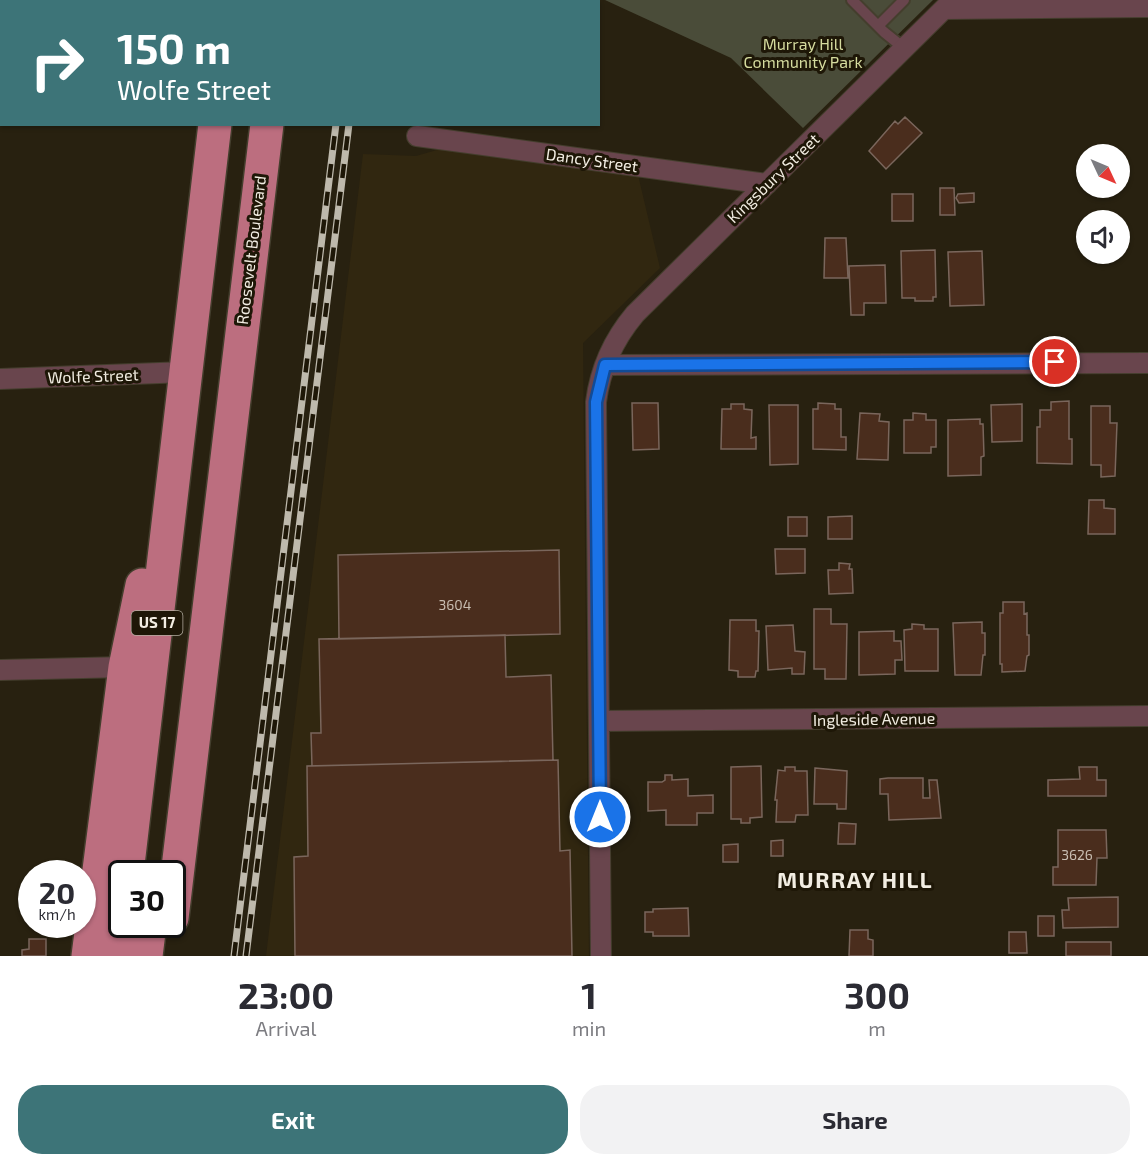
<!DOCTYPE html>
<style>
body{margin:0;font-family:"Exo 2",sans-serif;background:#f2f2f3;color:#2b2b33;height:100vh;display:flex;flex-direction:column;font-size:22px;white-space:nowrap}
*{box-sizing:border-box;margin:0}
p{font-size:20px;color:#7c7c81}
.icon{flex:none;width:33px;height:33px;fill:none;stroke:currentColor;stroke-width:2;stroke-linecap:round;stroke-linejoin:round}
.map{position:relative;height:956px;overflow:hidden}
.drawer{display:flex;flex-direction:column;background:#fff;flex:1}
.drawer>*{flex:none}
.banner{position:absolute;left:0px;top:0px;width:600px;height:126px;box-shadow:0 2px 4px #0004;background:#3d7478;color:#fff;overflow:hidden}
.needle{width:39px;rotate:134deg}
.buttons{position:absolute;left:1076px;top:144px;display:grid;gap:12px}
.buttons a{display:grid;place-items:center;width:54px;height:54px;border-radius:50%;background:#fff;box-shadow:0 2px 4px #0004;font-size:30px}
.speed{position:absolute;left:18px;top:860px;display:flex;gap:12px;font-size:30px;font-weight:700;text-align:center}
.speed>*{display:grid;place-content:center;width:78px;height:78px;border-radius:50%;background:#fff;box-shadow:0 2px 4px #0004;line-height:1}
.speed small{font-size:15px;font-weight:400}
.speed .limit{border:3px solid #111;border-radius:9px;background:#fff;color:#111}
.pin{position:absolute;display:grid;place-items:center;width:51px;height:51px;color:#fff;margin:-26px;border:3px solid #fff;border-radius:50%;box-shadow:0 2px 6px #0007}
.me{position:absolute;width:66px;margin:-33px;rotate:0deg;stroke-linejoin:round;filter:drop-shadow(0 0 4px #0008)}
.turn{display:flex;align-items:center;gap:21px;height:126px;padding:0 18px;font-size:27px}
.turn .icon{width:78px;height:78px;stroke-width:2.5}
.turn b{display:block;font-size:42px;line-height:51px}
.eta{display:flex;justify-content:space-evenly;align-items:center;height:102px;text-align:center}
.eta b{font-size:36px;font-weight:700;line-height:42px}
.cta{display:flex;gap:12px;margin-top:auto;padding:12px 18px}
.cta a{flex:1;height:69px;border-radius:24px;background:#3d7478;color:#fff;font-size:24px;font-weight:700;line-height:69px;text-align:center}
.cta a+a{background:#f2f2f3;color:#2b2b33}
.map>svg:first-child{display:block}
.built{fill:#312710}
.green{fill:#4a4c39}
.building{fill:#4a2d1d;stroke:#7a665c;stroke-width:1.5}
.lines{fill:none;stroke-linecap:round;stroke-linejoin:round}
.service-casing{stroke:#443e2d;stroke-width:14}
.minor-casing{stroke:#443e2d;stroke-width:22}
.trunk-casing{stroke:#443e2d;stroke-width:36}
.service{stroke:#69454d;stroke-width:10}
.minor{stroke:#69454d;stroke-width:20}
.trunk{stroke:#bc6e7f;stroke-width:33}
.rail-casing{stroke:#beb9ac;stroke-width:7}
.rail{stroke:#1e1707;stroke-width:4.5;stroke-dasharray:14;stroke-linecap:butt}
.route-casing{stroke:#114b97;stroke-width:15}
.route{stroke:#1a73e8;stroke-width:10}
.labels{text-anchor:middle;stroke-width:6;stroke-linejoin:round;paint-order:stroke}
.number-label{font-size:14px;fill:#c8bdb1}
.shield{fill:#1e1707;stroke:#b2ada0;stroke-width:1.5}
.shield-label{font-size:15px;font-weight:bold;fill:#f2ede2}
.park-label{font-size:16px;fill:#d5db9e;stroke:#1e1707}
.street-label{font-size:16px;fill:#f2ede2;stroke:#1e1707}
.district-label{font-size:22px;font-weight:bold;letter-spacing:1.5px;fill:#f2ede2;stroke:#1e1707}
</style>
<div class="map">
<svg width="1148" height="956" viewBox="0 0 1148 956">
<rect width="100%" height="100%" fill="#282110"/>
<!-- built -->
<path class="built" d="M444 148 638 175 660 268 583 343 589 956H266L363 154 416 156Z"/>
<!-- green -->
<path class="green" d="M605 0H933L803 128 731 58Z"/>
<!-- building -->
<path class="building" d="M905 117 922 133 886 169 869 151 895 121 898 124Z
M940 188H954L955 215H940Z
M974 193V202L959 203 956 198 958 194Z
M892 194H913V221H892Z
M825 238H846L848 278H824Z
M935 250 936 297H933V301H915V298H902L901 251Z
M982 251 984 305 950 306 948 252Z
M885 265 886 303H864V315H851L849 266Z
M1069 401V439H1072V464L1037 463V427H1040V410H1051V402Z
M632 403H658L659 449 633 450Z
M818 403 835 404V409H841V437H846V450L813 449V409H818Z
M731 404H744V409L752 410 751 438 756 437V449H721L722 409H731Z
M1022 404V441L992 442 991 405Z
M769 405H798V464L770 465Z
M1091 406H1110V423H1117L1115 476 1101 477V465H1091Z
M860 413 880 414 879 421 889 422 888 460 857 459Z
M913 413 926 414V420H936V447H931V453H904V420H913Z
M980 419V424H983L984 456 981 457V475L948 476V420Z
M1089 500H1104V508L1115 509V534H1088Z
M852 516V539H828V517Z
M788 517H807V536H788Z
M775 549H805V573L776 574Z
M559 550 560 634 339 639 338 555Z
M839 563 850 564 849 569H852L853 593 829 594 828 570H839Z
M1003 602H1024V614L1027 613V635H1029V655L1027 656 1025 671 1002 672V664H1000V613H1003Z
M814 609H831V624H847L846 679H825V669H814Z
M730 620H756V631H759L758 671H756L755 677H738V671L729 670Z
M982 622V633H985V655H983L981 675H955L953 623Z
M912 624 924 625V629H938V671H905L904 630 912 629Z
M793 625 795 651 805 652 804 674H792V668L768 670 766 626Z
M894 631V641H901L902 660H895V674L859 675V632Z
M505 635 506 677 551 675 553 760 312 766 311 733H321L319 639Z
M558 760 560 851 570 850 572 956H295L294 857 308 856 307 766Z
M761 766 762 817 750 818V823H741V819H731V767Z
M785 767H795V771H807L808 815H796L795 822H776L777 800H775L778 770 785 771Z
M1079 767H1097V780H1106V796H1048V780L1080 779Z
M815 768 847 771 846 809H837V804H814Z
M665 775H672V780L688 779V796L713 795V813H697V825H666V810L648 811V782H662L665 780Z
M888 778H923V798H930L929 780H937L941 818 889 820 888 794H880V779Z
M839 823 856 824 855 844H838Z
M1058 830H1106L1107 858H1097L1096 885H1053V867H1058Z
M783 840V856H771V841Z
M738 844V862H723V845Z
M1118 897V927L1063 928 1062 910H1069L1068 898Z
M688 908 689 936H653V932H645V912H653V909Z
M1038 916H1054V936H1038Z
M850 930H868V939L873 940V956H849Z
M1009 932H1026L1027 953H1009Z
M29 939H46V956H22V950L29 949Z
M1066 942H1111V956H1066Z"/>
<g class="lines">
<!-- service casing -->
<g class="service-casing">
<path id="service" d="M852 0 884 32 905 49
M878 26 904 0"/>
</g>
<!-- minor casing -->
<g class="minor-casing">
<path id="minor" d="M944 9 1148 7
M0 80 2 79
M417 136 767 184
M605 365 1148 363
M0 379 186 372
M0 670 125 667
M599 721 1148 716
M601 956 596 402C600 370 614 339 635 314L953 0"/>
</g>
<!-- trunk casing -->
<g class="trunk-casing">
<path id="trunk" d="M231 2V0
M282 2V0
M127 873 215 124
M172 918 267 124
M88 956 125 667 142 585
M117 956 122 920
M146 956 150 924"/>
</g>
<!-- service -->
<use href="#service" class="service"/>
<!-- minor -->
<use href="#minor" class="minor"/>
<!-- trunk -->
<use href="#trunk" class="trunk"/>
<!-- rail casing -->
<g class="rail-casing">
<path id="rail" d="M351 2V0
M364 2V0
M234 956 336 124
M246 956 349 124"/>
</g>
<!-- rail -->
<use href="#rail" class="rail"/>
</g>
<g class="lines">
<!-- route casing -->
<g class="route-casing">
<path id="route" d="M600 817 596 402 605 365 1055 362"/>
</g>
<!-- route -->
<use href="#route" class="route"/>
</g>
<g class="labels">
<!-- number labels -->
<g class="number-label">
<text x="455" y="610">3604</text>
<text x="1077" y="860">3626</text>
</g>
<!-- shield labels -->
<rect class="shield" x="131.5" y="611" width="51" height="24" rx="4.5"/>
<g class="shield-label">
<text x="157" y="628">US 17</text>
</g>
<!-- park labels -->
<g class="park-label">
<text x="803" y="50">Murray Hill<tspan x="803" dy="18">Community Park</tspan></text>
</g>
<!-- street labels -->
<g class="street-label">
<text transform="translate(592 160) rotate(8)" y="6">Dancy Street</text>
<text transform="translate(773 178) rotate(-44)" y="6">Kingsbury Street</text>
<text transform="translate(251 250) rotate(-83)" y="6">Roosevelt Boulevard</text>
<text transform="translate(93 376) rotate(-2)" y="6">Wolfe Street</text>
<text transform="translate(874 719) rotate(-1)" y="6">Ingleside Avenue</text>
</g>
<!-- district labels -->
<g class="district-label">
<text x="855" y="888">MURRAY HILL</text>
</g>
</g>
</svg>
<div class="buttons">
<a><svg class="needle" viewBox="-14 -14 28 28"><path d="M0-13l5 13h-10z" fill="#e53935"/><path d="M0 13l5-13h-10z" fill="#7c7c81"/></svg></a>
<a><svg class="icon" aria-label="sound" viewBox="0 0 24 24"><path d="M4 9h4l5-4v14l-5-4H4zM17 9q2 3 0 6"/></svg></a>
</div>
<div class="speed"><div>20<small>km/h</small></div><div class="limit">30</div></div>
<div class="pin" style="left:1055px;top:362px;background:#d93025"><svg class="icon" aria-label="arrive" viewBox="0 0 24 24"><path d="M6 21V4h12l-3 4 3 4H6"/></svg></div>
<svg class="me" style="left:600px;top:817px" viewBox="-20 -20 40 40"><circle r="17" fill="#1a73e8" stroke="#fff" stroke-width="3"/><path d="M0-11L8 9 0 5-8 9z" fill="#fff"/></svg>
<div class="banner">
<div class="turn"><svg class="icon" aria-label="right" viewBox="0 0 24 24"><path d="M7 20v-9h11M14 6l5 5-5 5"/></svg><div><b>150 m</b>Wolfe Street</div></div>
</div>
</div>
<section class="drawer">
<div class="eta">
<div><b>23:00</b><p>Arrival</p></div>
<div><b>1</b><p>min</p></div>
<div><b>300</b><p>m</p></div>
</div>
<div class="cta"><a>Exit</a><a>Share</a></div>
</section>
